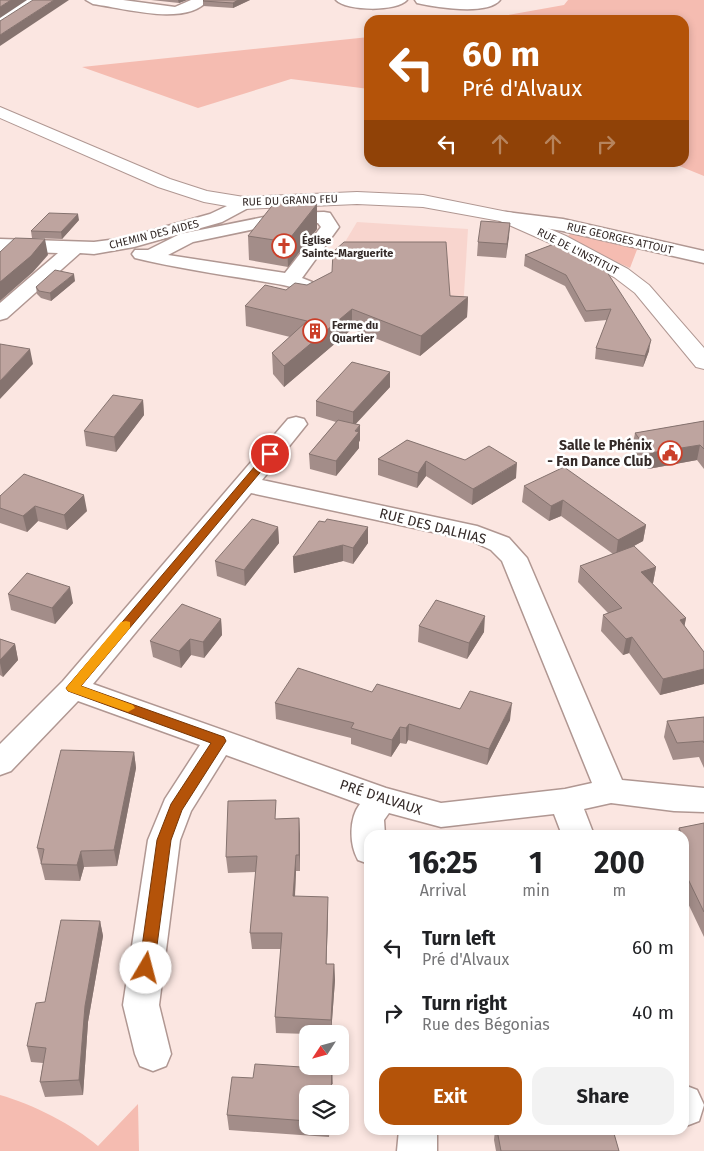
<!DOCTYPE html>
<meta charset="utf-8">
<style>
body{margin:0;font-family:"Fira Sans",sans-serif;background:#f2f2f2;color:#202124;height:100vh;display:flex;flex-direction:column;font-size:19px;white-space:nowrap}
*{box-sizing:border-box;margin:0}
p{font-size:16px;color:#757577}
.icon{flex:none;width:28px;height:28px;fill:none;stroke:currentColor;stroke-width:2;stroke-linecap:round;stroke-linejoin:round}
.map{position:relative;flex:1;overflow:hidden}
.side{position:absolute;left:364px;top:830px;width:325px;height:305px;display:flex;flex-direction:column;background:#fff;border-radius:15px;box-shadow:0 2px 8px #0003}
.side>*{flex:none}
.guide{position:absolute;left:364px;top:15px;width:325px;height:152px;border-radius:15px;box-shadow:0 2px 8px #0003;background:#b45309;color:#fff;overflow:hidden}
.needle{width:32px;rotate:234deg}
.tools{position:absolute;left:299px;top:1025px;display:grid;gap:10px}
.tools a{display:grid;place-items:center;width:50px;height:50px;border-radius:10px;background:#fff;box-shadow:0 2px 8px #0003;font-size:25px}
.pin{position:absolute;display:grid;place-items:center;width:42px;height:42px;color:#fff;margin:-21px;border:2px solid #fff;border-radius:50%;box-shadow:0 1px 5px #0007}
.me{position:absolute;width:55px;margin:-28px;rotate:8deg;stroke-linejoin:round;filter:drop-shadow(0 0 4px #0008)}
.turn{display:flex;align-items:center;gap:18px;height:105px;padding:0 15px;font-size:22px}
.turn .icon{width:65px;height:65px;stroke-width:2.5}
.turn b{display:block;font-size:35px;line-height:42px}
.lanes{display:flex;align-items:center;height:48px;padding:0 15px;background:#0003;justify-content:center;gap:25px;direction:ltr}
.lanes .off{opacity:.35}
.eta{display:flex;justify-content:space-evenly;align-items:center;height:85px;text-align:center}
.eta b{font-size:30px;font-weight:700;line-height:35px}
.button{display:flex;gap:10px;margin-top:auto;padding:10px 15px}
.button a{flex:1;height:58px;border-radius:15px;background:#b45309;color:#fff;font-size:20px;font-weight:700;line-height:58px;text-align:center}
.button a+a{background:#f2f2f2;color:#202124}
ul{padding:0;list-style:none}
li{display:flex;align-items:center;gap:15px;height:65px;padding:0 15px}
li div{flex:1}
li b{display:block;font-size:19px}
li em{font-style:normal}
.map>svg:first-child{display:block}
.built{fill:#f8d5ce}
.green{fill:#f5bcb1}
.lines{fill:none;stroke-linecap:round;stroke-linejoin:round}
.minor-casing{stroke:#b09792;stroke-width:3}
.tertiary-casing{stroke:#b09792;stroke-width:2}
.minor{fill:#fff;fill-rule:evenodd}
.tertiary{fill:#fff;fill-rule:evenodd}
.wall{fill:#a38d89}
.shaded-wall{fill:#85736f}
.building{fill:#bea49f;stroke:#85736f}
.route{fill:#b45309;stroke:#753606}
.slow{fill:#f59e0b}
.labels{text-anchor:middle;stroke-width:5;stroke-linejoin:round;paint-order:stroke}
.far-street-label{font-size:11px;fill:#342a28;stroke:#fff}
.far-poi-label{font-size:11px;font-weight:bold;fill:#342a28;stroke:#fff;text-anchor:start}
.poi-label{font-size:14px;font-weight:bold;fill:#342a28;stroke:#fff;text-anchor:end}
.street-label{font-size:14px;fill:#342a28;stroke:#fff}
</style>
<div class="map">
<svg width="704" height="1151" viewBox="0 0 704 1151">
<rect width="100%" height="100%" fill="#fbe6e1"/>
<!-- built -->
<path class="built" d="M357 222 468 229 463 311 333 262Z"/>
<!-- green -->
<path class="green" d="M568 0H704V176L672 163 684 162V20H480L564 5Z
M369 37V89L291 79 198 108 82 67Z
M572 232 638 247 630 268 565 239Z
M0 1095C32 1104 74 1125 98 1146L138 1104 139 1151H0Z"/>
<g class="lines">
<!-- minor casing -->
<g class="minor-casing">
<path id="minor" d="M24 0H46L0 24V14Z
M86 0H123L175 7 191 0H208C187 27 123 8 93 4Z
M336 0H407C397 12 346 11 336 0Z
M415 0H500C487 16 435 7 417 3Z
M244 198 250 199 253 203 250 207 222 222 134 247 94 254 80 253 7 318 0 320V303L58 253 0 251V239L94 242 125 238 210 214Z
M324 212 330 213 339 227 302 278 312 282 315 286 312 290C301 293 294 287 283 285 233 276 184 270 135 258L132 254 135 250H148L180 234 284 213ZM284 223H318L321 227 285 273 168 255 193 242Z
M506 212 563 219 704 251V263L563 231 500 221 497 217 500 213Z
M296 417 304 419 307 424 262 480 477 526 509 538 527 558 622 780 704 788V812L674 811 611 803 584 809 594 835H562L554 814 441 827 389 813 384 820 385 835H369V864L358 860C349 844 349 818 360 804L226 755 191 811 180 840 159 1005 171 1054 166 1066 153 1071 140 1066 135 1054 123 1005 148 840 165 799 200 745 78 701 11 771 0 775V744L63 681 288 419ZM251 493 470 540 491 550 502 561 592 783 565 789 441 803 386 788 93 684Z
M684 1085 697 1090 704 1105 699 1121 686 1126 684 1125Z
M399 1130H437V1151H397Z"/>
</g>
<!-- tertiary casing -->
<g class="tertiary-casing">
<path id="tertiary" d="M0 107 170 179 207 191 244 197 357 192 423 195 513 213 566 236 628 269 649 285 704 348V369L696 367 635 293 614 277 552 244 500 221 423 207 357 204 244 209 204 202 158 187 0 118Z"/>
</g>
<!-- minor -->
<use href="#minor" class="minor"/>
<!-- tertiary -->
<use href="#tertiary" class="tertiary"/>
</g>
<!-- wall -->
<path class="wall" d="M151 0H187L179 3Z
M204 0H250L233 8 203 6V1Z
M308 203 317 204V229L288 267 249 260 248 236Z
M79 220 62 239 32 238 31 231Z
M510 223 506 258 477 256 478 242Z
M554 244 649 351 643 367 595 359 596 348 607 320 585 322 565 286 524 266 525 255Z
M75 281 51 301 41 298 37 294 36 287Z
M307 285 468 297 467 317 420 356 352 329 284 387 273 374 272 353 290 337 246 326 245 306Z
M390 372V387L355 424 360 425V440L359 442V448L336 476 310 469 309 454 336 422 316 416V401Z
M143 400 144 415 116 452 86 446 84 431Z
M704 421V469L697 460 648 469 632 448 635 433Z
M407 440 516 478 472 505 426 476 417 488 378 475V459Z
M524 486 646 525 643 541 631 547 656 567 653 583H652L686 618 684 626 704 652V684L660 695 629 653 623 655 601 631 603 615 608 613 578 582 580 566 613 554 561 516 549 521 522 502Z
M0 496 87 511 67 530 38 521 27 532 0 523Z
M278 527 279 543 245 586 217 576 215 561Z
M368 527V543L353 564 343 561 294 573 293 557Z
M8 594 73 603 55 624 11 610Z
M221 619 222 635 204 658 191 655 181 668 153 657 150 641Z
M419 626 484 632 467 659 418 642Z
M0 639 15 644 18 660 3 677 0 675Z
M372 692 460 709 510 720 487 765 408 740 406 744 400 743 391 757 351 744V738L276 719 275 703Z
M704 717V768L699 757 673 760 664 737 667 721Z
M134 752 136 768 117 866 84 867 80 881 45 880 37 848Z
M299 818 300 871H296L295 897 328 913 326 964H334L335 980 331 1034H308L276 1033 275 1017 281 949H252L250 933 256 872 228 873 226 857 276 819Z
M704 823V937L684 895V835H677L679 828Z
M100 921 103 936 88 1022 83 1095 45 1097 40 1082 43 1063 31 1062 27 1046 45 1002Z
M332 1069 333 1084 308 1094V1126H330L329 1137 229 1130 227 1115 253 1078Z
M495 1130H613L619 1151H496L494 1140Z"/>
<!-- shaded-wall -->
<path class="shaded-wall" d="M11 0H27L0 18V7Z
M54 0H69L0 46V35Z
M178 0H187L179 3Z
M238 0H250L233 8V3Z
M308 201V216L317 204V229L288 267 287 242Z
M78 214 79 220 62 239 61 232Z
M510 223 509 237 506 258 507 244Z
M45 239 48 255 33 272 0 301V282Z
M74 274 75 281 51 301 50 293Z
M468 297 467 317 420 356 421 336Z
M352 309V329L284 387V366Z
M651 340 649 351 643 367 645 356Z
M30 349 33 364 0 399V381Z
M390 372V387L353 427V412Z
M143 400 144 415 116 452 114 437Z
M360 425V440L359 442V448L336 476V461Z
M700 445 697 460 648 469 650 453Z
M426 461V476L417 488 418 473Z
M517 463 516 478 472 505 473 489Z
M84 495 87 511 67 530 64 515Z
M563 500 561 516 549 521 551 506Z
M35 506 38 521 27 532 23 516Z
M646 525 643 541 616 556 618 540Z
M278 527 279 543 245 586 244 570Z
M368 527V543L353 564V548Z
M343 545V561L294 573 293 557Z
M656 567 653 583 638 588 641 572Z
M70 587 73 603 55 624 52 608Z
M485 616 484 632 467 659 469 643Z
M686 618 683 634 680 620Z
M221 619 222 635 204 658 203 642Z
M632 637 629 653 623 655 626 639Z
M190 639 191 655 181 668 179 651Z
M15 644 18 660 3 677 0 663V660Z
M704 669V684L660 695 663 679Z
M512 703 510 720 487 765 489 749Z
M409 724 408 740 406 744V728Z
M400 727V743L391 757 392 740Z
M134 752 136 768 117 866 114 850Z
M299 818 300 834V871L299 855Z
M81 851 84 867 80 881 77 865Z
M296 855V871L294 912 293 896Z
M688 879 684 895V880Z
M328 897V913L326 980V964Z
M100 921 103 936 88 1022 83 1095 79 1080 85 1006Z
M334 964 335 980 331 1034V1020Z
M332 1069V1094H331Z"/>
<!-- building -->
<path class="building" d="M0 0H11L0 7Z
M33 0H54L0 35V21Z
M204 0H238L233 3 203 1Z
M308 201 307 203 317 204 287 242 248 236 275 202Z
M49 213 78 214 61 232 31 231Z
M481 221 510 223 507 244 478 242Z
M15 238 45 239 31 256 0 282V252Z
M344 242H446L450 296 468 297 421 336 352 309 284 366 272 353 307 321 245 306 265 285 286 290 295 283 307 285 332 272 333 252Z
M554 244 607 272 651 340 645 356 596 348 611 309 586 311 566 275 525 255Z
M55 270 74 274 50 293 39 291 36 287Z
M0 344 30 349 0 381Z
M352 362 390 372 353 412 316 401Z
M113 395 143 400 114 437 84 431Z
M338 420 360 425 355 431 359 432 336 461 309 454Z
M704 421V449L700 445 650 453 635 433Z
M407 440 465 460 489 446 517 463 473 489 426 461 418 473 378 459Z
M564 467 646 525 618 540 563 500 551 506 524 486Z
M24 474 84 495 64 515 35 506 23 516 0 508V496Z
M252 519 278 527 244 570 215 561Z
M327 519 368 527 353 548 343 545 293 557 319 521 325 522Z
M634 546 656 567 641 572 686 618 680 620 704 652V669L663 679 632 637 626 639 603 615 622 608 580 566Z
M27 573 70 587 52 608 8 594Z
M436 600 485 616 469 643 419 626Z
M182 604 221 619 203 642 190 639 179 651 150 641Z
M0 639 15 644 0 660Z
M298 668 372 692 377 684 460 709 470 691 512 703 489 749 409 724 406 728 400 727 392 740 351 728 354 723 275 703Z
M704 717V743L703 741 677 743 667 721Z
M61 750 134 752 114 850 81 851 77 865 41 864 44 849 37 848Z
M276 800 275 819 299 818V855H296L293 896 328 897 326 964H334L331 1020 275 1017 282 933H250L257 856 226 857 228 801Z
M704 823V912L688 879 684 880V835H682L679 828Z
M61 920 100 921 85 1006 79 1080 40 1082 46 1048 27 1046 36 1003 45 1002Z
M255 1064 332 1069 331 1094H308V1121L227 1115 232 1077 253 1078Z
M497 1130H613L619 1151H501Z"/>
<!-- route -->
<path class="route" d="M270 451 276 454 274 456 81 686 224 737 226 741 182 810 171 840 154 968 152 973 146 975 141 973 139 968 157 840 171 804 211 743 68 691 66 688 267 452Z"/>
<!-- slow -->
<path class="slow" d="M126 621 130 622V628L81 686 133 705 135 708 128 712 68 691 66 688 121 622Z"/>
<!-- icons -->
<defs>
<g id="church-ring" transform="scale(1.25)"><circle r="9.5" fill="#fff" stroke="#cb3f29" stroke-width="1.5"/><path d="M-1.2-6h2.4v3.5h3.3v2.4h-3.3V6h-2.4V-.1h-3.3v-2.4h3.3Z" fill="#cb3f29"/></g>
<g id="building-ring" transform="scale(1.25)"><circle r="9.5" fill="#fff" stroke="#cb3f29" stroke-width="1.5"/><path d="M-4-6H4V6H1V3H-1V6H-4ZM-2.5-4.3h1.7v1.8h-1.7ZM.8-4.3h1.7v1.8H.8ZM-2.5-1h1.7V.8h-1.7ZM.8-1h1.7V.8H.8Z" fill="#cb3f29"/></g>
<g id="civic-ring" transform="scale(1.25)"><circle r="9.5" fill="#fff" stroke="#cb3f29" stroke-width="1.5"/><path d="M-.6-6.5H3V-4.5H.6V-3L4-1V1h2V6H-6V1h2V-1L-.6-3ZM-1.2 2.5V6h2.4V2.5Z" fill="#cb3f29"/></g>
</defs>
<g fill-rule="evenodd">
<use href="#church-ring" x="284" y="246"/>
<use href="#building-ring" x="315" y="331"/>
<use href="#civic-ring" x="670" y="453"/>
</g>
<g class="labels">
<!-- far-street labels -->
<g class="far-street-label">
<text transform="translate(290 200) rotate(-2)" y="4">RUE DU GRAND FEU</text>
<text transform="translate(154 234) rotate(-14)" y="4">CHEMIN DES AIDES</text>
<text transform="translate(620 238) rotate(13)" y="4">RUE GEORGES ATTOUT</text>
<text transform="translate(578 251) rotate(27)" y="4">RUE DE L'INSTITUT</text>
</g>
<!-- far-poi labels -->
<g class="far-poi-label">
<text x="302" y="244">Église<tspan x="302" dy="13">Sainte-Marguerite</tspan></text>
<text x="332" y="329">Ferme du<tspan x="332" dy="13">Quartier</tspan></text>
</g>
<!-- poi labels -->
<g class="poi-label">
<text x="652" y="450">Salle le Phénix<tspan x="652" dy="16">- Fan Dance Club</tspan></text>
</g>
<!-- street labels -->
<g class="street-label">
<text transform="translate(433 526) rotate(14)" y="5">RUE DES DALHIAS</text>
<text transform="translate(381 797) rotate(18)" y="5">PRÉ D'ALVAUX</text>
</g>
</g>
</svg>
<div class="tools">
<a><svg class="needle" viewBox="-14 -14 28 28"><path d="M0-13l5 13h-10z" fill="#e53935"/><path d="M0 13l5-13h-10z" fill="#757577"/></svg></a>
<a><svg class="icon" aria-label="layers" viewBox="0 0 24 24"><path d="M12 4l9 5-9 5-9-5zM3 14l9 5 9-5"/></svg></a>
</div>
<div class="pin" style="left:270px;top:454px;background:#d93025"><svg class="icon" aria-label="arrive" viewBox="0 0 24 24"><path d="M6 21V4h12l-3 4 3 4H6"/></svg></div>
<svg class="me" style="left:146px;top:968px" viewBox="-20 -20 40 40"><circle r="19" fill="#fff"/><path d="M0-13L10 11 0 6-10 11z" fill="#b45309"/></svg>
<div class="guide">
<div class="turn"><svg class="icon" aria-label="left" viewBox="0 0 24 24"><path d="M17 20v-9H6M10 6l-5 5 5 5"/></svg><div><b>60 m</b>Pré d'Alvaux</div></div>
<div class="lanes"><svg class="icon" aria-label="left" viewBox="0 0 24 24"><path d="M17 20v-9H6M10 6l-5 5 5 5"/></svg><svg class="icon off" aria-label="ahead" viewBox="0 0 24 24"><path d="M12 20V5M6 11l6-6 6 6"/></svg><svg class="icon off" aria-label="ahead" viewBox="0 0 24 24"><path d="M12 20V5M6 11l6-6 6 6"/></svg><svg class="icon off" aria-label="right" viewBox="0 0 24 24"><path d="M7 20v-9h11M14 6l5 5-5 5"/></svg></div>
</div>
<section class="side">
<div class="eta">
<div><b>16:25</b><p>Arrival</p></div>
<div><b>1</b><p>min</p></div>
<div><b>200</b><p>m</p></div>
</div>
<ul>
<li><svg class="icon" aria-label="left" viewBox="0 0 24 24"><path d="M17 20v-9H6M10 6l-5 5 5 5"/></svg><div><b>Turn left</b><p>Pré d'Alvaux</p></div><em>60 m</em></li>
<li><svg class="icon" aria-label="right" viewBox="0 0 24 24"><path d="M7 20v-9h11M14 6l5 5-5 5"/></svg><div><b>Turn right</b><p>Rue des Bégonias</p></div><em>40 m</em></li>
</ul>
<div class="button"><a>Exit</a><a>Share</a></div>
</section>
</div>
